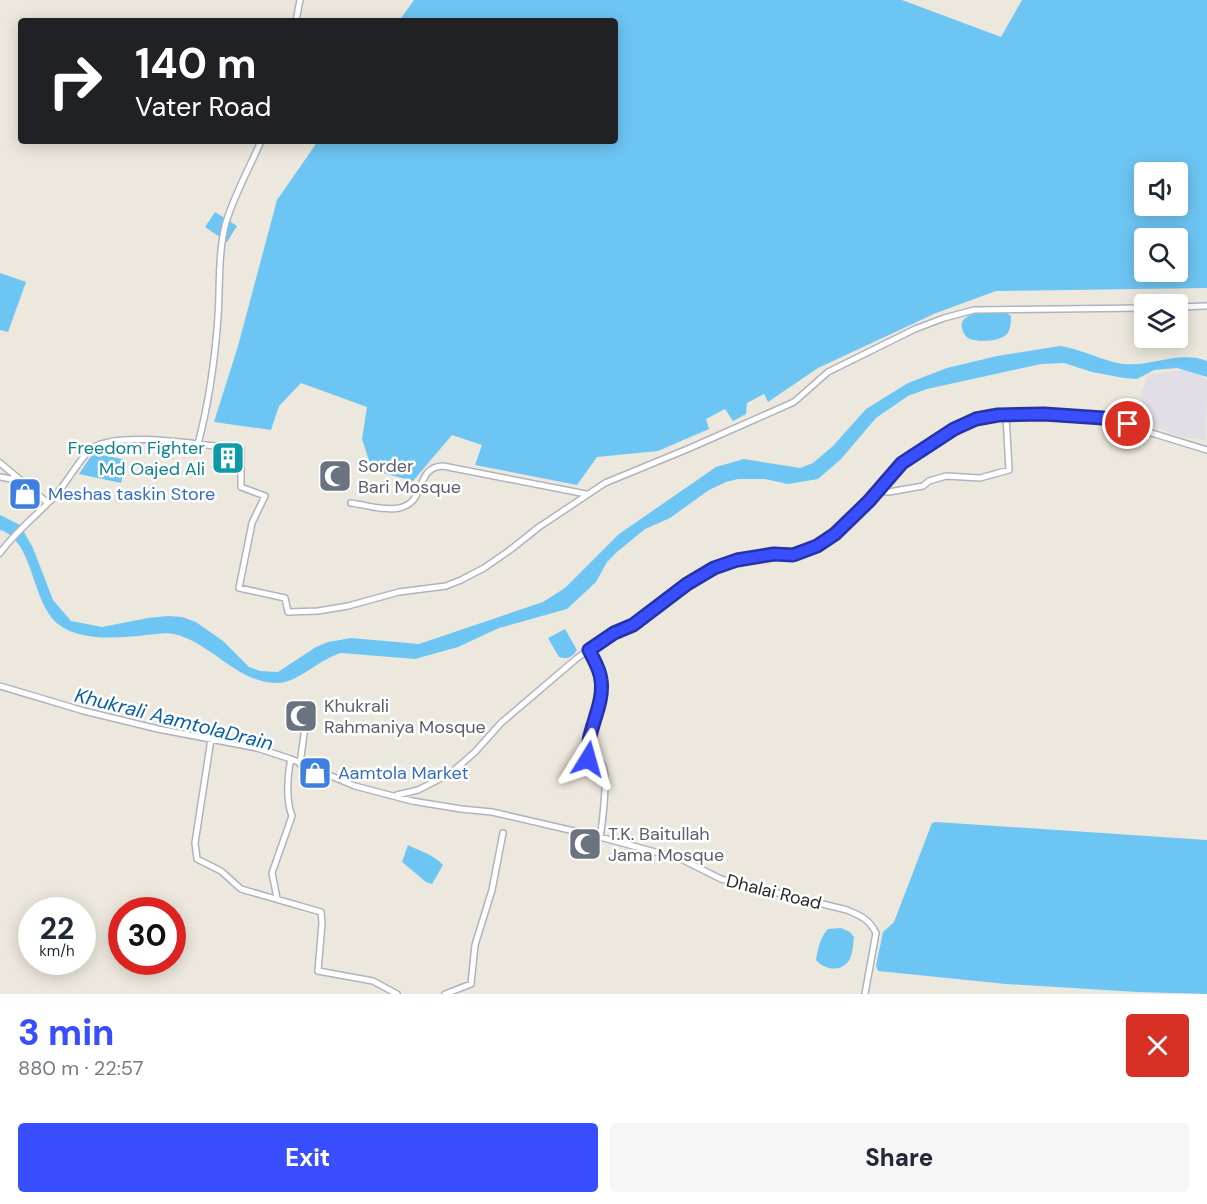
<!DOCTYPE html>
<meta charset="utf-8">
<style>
body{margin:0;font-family:"DM Sans",sans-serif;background:#f6f6f7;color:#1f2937;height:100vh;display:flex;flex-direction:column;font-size:22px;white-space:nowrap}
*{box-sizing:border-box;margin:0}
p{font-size:20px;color:#747a83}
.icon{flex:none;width:33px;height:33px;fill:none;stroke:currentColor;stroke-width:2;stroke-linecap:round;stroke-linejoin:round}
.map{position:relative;height:994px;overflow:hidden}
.sheet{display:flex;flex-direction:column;background:#fff;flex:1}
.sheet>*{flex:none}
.top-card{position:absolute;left:18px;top:18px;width:600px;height:126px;border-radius:6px;box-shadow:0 3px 15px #0003;background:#202124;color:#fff;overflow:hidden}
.tools{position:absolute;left:1134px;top:162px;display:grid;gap:12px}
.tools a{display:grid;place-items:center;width:54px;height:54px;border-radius:6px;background:#fff;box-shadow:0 3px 15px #0003;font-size:30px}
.speed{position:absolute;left:18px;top:897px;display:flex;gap:12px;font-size:30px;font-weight:700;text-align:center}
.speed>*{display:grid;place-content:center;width:78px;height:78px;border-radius:50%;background:#fff;box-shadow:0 3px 15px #0003;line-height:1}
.speed small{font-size:15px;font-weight:400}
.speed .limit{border:9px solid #d22;background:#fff;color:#111}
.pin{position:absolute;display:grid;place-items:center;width:51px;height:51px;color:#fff;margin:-26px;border:3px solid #fff;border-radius:50%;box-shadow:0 2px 6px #0007}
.me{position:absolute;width:66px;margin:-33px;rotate:8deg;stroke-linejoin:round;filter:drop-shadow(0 0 4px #0008)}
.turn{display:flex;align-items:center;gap:21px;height:126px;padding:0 18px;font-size:27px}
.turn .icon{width:78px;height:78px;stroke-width:2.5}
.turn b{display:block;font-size:42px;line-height:51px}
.round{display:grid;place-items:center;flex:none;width:63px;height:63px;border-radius:6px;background:#f6f6f7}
.overview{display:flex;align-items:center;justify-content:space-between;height:102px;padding:0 18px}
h1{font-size:36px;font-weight:800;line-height:45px;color:#384eff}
.action{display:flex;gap:12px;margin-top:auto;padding:12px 18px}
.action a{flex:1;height:69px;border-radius:6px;background:#384eff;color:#fff;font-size:24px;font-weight:800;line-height:69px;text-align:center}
.action a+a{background:#f6f6f7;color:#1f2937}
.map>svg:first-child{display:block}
.industrial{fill:#e1dee6}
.water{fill:#6dc5f3;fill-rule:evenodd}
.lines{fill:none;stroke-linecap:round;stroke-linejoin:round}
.minor-casing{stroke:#b1b2bf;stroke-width:8}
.minor{stroke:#fff;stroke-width:5}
.route-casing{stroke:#2433a6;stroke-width:15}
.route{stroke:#384eff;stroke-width:10}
.labels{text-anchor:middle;stroke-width:5;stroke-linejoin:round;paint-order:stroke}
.culture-label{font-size:18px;fill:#0d838f;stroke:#fff;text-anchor:end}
.worship-label{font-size:18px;fill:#5b616d;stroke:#fff;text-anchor:start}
.shop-label{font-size:18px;fill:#366cbe;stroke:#fff;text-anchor:start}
.street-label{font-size:18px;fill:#2b2b2b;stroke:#fff}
.water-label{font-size:20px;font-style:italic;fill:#0961a1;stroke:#fff}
</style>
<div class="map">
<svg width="1207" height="994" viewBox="0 0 1207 994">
<rect width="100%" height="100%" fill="#ede8dd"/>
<!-- industrial -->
<path class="industrial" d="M1184 370 1197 374 1207 380 1206 440 1178 436 1145 423 1141 394 1149 374Z"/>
<!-- water -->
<path class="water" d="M414 0H902L1001 37 1022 0H1207V288L996 291 936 313 818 368 768 402 764 394 747 403 746 414 733 421 725 409 706 419 709 429 658 451 597 457 577 485 475 465 482 445 452 435 413 481 372 470 362 439 367 407 301 383 279 406 271 430 214 422 238 346 277 200 318 141H615V21H399ZM1144 172H1178V206H1144ZM1144 238H1178V272H1144Z
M215 212 237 226 227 242 205 227Z
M0 273 26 282 8 332 0 330Z
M1005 312 1011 316C1011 321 1011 329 1007 334 999 342 979 342 970 339 965 337 963 332 962 328 958 310 994 312 1005 312Z
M1060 346C1082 349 1102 361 1123 364 1152 367 1179 350 1207 361V377L1177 368 1154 370 1137 379 1124 378 1092 372 1064 363 1041 364 927 389 908 396 876 418 841 459 818 479 788 484 765 479H738L726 482 709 490 670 518 645 529 617 552 607 562 596 582 567 609 499 628 458 647 415 659 341 653C319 659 297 684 276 683 236 682 212 643 174 634 166 632 156 634 147 635 119 638 81 642 58 624 31 602 34 540 0 530V515L20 525 33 548 53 600 71 621 102 627 148 618 168 616 182 617 196 622 223 641 249 667 260 671 278 672 316 647 328 642 351 638 419 644 543 602 565 588 619 534 716 467 744 459 800 468 813 463 833 446 866 409 908 383 947 368 997 356Z
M93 453 126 460 121 483 79 474Z
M565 629 577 650C572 657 568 660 559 657L548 638Z
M936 822 1207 840V994L1137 992 1006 984 878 971 876 966 883 932 894 922 932 823Z
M408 845C420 851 434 855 443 865L432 884 426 882 402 862Z
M841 928 850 932 854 937C853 944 853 956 848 962 839 972 825 970 816 960 818 949 820 937 828 929Z"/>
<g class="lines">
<!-- minor casing -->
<g class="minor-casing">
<path id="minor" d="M296 21 300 0
M1178 307 1207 306
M198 444 241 449V487L265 496 252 523 239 588 285 598 288 612 318 611 348 606 399 592 446 586 461 580 484 568 510 550 539 527 605 483 690 448 794 402 828 372 915 329 944 318 974 310 1144 308
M0 463 48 503
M0 477 22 481
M877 491 889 492 923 486 929 481 946 476 980 478 1009 470 1006 415
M351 503C366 505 384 511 399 508 428 502 414 467 443 466L586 494
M0 553C16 531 37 515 55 496 65 485 83 454 92 448 115 434 172 441 198 444 209 402 215 359 218 317 220 286 218 256 225 226 232 199 250 167 261 141
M589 650 600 672 602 687 587 749 588 759C592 760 599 761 602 764 609 770 602 826 600 837
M0 686 84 711 158 729 257 748 291 759 355 786 412 801 461 809 492 812 600 837 681 859 721 879 847 910C861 916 869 919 876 933L865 994
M211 739 195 843 197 859 221 871 241 889 321 912 322 923 318 971 373 981 397 994
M300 764 307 712
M397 795 418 790 451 773 475 752 501 723 576 659 602 640 633 625 687 584 714 568 737 560 774 553 793 555 817 546 835 534 869 501 902 463 937 438 976 419 998 415 1044 414 1103 418 1207 450
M277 898 272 873 292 816C286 801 287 775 291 759
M445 994 471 984 475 945 492 890 503 833"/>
</g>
<!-- minor -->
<use href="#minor" class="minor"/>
</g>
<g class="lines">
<!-- route casing -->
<g class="route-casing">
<path id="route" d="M588 759C585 732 605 706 601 680 600 669 594 660 589 650L614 633 633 625 687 584 714 568 737 560 774 554 793 555 817 546 835 534 869 501 902 463 954 429 976 419 998 415 1044 414 1103 418 1128 424"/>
</g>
<!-- route -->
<use href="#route" class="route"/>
</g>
<!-- icons -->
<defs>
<g id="building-square" transform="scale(1.725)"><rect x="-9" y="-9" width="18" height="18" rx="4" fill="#0f9aa8" stroke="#fff"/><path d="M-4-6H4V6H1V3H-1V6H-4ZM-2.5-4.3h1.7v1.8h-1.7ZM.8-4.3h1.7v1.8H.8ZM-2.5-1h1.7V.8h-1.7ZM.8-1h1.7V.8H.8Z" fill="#fff"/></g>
<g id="mosque-square" transform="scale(1.725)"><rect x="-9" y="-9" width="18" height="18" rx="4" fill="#6b7280" stroke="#fff"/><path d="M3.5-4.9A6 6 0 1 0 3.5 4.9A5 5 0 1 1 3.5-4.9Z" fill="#fff"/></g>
<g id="shop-square" transform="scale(1.725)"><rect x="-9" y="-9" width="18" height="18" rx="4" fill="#3f7fe0" stroke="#fff"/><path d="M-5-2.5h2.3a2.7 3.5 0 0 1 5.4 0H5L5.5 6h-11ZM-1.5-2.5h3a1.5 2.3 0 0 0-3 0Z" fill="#fff"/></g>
</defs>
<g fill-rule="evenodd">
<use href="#building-square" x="228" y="458"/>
<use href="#mosque-square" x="335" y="476"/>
<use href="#shop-square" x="25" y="494"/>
<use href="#mosque-square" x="301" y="716"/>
<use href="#shop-square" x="315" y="773"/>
<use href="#mosque-square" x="585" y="844"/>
</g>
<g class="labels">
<!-- culture labels -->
<g class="culture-label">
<text x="205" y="454">Freedom Fighter<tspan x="205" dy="21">Md Oajed Ali</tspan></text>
</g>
<!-- worship labels -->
<g class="worship-label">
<text x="358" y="472">Sorder<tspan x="358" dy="21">Bari Mosque</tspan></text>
<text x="324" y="712">Khukrali<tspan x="324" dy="21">Rahmaniya Mosque</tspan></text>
<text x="608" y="840">T.K. Baitullah<tspan x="608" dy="21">Jama Mosque</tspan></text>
</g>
<!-- shop labels -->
<g class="shop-label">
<text x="48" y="500">Meshas taskin Store</text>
<text x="338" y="779">Aamtola Market</text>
</g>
<!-- street labels -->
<g class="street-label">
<text transform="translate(774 892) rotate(14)" y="6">Dhalai Road</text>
</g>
<!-- water labels -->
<g class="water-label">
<text transform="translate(174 719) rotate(14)" y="7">Khukrali AamtolaDrain</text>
</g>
</g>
</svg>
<div class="tools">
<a><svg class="icon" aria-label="sound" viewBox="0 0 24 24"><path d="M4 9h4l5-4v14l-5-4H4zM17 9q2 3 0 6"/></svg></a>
<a><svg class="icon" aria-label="search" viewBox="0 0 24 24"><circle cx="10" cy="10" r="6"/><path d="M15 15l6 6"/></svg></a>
<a><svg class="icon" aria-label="layers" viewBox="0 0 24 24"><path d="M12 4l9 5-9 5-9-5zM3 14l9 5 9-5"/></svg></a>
</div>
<div class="speed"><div>22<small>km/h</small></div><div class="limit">30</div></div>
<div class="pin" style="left:1128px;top:424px;background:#d93025"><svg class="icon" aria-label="arrive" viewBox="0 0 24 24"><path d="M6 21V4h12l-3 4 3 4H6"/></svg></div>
<svg class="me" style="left:588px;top:759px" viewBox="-20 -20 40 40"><path d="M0-17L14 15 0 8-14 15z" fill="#384eff" stroke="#fff" stroke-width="4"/></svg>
<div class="top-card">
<div class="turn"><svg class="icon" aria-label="right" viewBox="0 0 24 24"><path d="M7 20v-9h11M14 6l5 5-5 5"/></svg><div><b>140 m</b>Vater Road</div></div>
</div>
</div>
<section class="sheet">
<div class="overview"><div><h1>3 min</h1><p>880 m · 22:57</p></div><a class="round" style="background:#d93025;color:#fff"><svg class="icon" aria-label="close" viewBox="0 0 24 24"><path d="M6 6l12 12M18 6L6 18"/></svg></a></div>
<div class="action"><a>Exit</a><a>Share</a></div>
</section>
